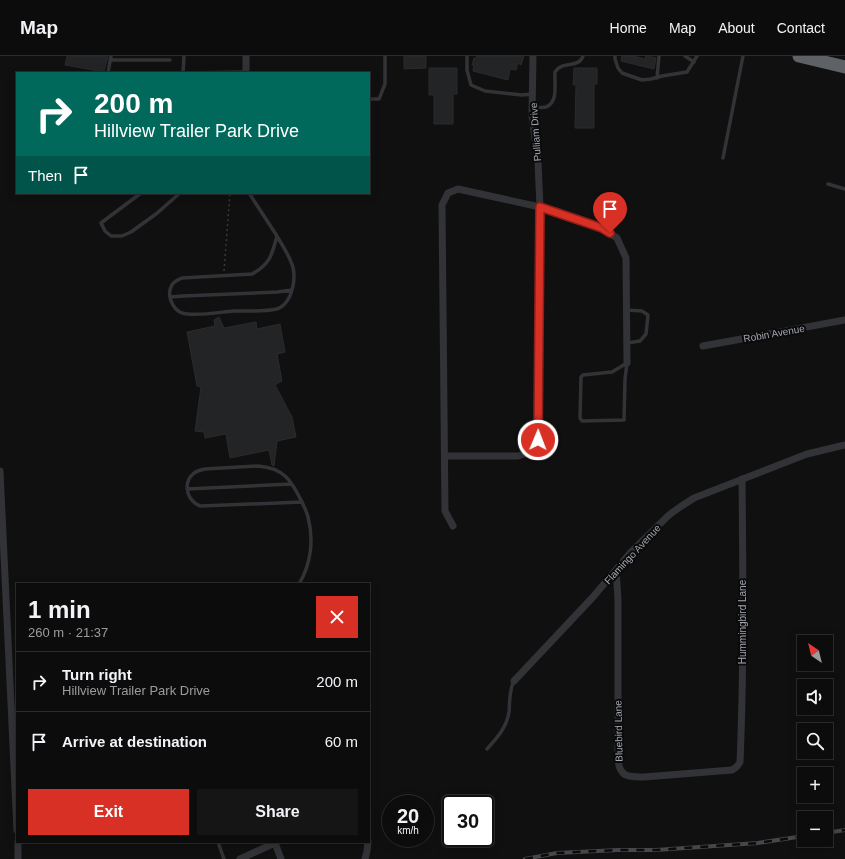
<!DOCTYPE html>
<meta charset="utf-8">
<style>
body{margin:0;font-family:Helvetica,sans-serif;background:#151516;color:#f1f3f6;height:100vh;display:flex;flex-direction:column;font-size:15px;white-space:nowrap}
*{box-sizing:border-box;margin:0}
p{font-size:13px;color:#9a9b9d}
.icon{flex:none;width:22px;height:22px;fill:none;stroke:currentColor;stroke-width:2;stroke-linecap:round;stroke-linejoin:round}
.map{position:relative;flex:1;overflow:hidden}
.details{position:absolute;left:16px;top:527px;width:354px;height:260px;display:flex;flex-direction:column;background:#0c0c0d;border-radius:0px;box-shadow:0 2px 10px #0003,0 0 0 1px #2c2c2e}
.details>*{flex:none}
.hud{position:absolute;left:16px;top:16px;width:354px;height:122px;border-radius:0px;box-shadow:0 2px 10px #0003,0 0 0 1px #2c2c2e;background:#00695c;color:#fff;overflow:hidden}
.needle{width:26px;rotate:325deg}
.fabs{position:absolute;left:797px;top:579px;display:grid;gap:8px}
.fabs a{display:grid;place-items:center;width:36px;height:36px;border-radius:0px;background:#0c0c0d;box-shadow:0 2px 10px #0003,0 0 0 1px #2c2c2e;font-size:20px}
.speed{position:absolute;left:382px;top:739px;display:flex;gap:8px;font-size:20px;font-weight:700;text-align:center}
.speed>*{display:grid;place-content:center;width:52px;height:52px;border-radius:50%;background:#0c0c0d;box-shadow:0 2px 10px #0003,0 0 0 1px #2c2c2e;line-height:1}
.speed small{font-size:10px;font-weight:400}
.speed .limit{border:2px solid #111;border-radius:6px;background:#fff;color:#111}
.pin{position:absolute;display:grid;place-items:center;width:34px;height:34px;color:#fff;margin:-41px -17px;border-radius:50% 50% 50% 0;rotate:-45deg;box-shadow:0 0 4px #0007}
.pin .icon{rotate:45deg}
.me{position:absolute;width:44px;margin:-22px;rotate:1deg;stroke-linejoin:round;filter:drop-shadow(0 0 3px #0008)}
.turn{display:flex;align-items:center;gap:14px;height:84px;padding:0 12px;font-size:18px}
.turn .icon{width:52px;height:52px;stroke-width:2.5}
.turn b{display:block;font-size:28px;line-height:34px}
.then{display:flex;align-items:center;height:38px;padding:0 12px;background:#0003;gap:8px;font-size:15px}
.round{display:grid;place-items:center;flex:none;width:42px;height:42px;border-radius:0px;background:#151516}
.headline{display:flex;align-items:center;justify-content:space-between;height:68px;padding:0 12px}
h1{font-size:24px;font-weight:800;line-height:30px}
.action{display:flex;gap:8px;margin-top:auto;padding:8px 12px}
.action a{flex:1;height:46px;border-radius:0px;background:#d93025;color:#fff;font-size:16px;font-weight:800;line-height:46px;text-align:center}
.action a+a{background:#151516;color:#f1f3f6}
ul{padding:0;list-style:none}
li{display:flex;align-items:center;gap:12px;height:60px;padding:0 12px;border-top:1px solid #2c2c2e}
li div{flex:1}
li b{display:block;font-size:15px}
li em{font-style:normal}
header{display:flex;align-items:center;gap:24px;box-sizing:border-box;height:56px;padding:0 20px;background:#0c0c0d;border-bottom:1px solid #2c2c2e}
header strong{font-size:19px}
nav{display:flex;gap:22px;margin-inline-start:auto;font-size:14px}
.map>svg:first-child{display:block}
.building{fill:#232425;stroke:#2b2b2d}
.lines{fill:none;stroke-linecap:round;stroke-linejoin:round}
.path{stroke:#383a3d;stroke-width:1.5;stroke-dasharray:2 3;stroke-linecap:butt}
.lane{stroke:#323336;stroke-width:3.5}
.street{stroke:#323336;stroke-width:7}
.highway{stroke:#5e6166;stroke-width:13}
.rail-casing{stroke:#45474b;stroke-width:4}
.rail{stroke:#0b0b0c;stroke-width:2.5;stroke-dasharray:8;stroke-linecap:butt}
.route-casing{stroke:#8d1f18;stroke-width:10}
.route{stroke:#d93025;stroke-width:7}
.labels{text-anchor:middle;stroke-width:4;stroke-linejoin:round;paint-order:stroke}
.street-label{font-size:10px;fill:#a3a8b0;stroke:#0b0b0c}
</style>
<header>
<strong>Map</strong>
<nav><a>Home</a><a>Map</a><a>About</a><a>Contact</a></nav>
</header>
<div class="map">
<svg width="845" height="803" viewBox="0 0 845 803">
<rect width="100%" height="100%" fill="#101011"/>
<!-- building -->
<path class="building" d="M67 0H108L104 16 65 9Z
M404 0H426V12L404 13Z
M477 0H524L521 9 518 7 516 14 510 13 508 24 473 15 474 9H472L474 2H476Z
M622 0H633L645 3 646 0H647L656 2 654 13 621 5Z
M429 12H457V38H453V68H434V39H429Z
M574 12H597V28H594V72H575L576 29H573Z
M219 261 224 272 256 266 257 273 280 268 285 296 277 298 282 325 275 329 292 361 296 381 277 385 274 410 272 409 269 394 230 402 226 378 205 382 204 376 195 375 201 331 197 330 187 276 215 270 214 264Z"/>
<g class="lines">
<!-- path -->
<path class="path" d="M224 215 230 137"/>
<!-- lane -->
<path class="lane" d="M467 0V14L471 29 485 35 522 39 533 38
M615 0V3L618 12 622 17 642 24 651 23 662 20 687 16 697 0
M685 0 694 6
M110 4H170
M108 17 111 0
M183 17 246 16
M183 17 184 0
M657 22 659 0
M369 43H379L385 28V0
M533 51C537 51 542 52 546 51 559 46 554 26 555 16 562 4 579 13 583 0
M723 102 743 0
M828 128 845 133
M141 137 101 167 105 175 111 180H122L131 176 156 158 180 137
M249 137 277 180
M277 180C290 203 300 213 290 240 287 246 283 251 277 253 263 256 248 255 234 255 220 256 195 261 182 257 172 253 166 238 172 229 174 225 178 224 182 222L252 218C270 208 272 199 277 180Z
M170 241 183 240 277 236 292 234
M627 254 642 255 648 259 646 278 640 285 627 287
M627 307 625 323 624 364 582 365 580 362 581 321 583 319 612 316Z
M258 410C284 412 291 424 302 446L201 450C200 450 196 448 195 447 186 440 184 426 193 418 196 415 200 414 205 413Z
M187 433 291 428
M299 528C311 508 314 484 308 461 307 456 304 451 302 446
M487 693C497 682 507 671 509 656 510 645 509 634 514 625
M218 786 224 803"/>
<!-- street -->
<path class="street" d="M246 17V0
M703 290 845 264
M445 400H518L533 395 538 384 540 151 538 106 532 59 533 0
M0 415 17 774
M453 470 445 455 442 149 448 137 458 133 540 151 602 172 617 182 626 202 627 307
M616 514 618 543V704C620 722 629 721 644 721L732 714C736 712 738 710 740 706 744 612 743 517 742 423
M514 625 593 541 631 496 669 459 680 451 694 442 807 398 845 389
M18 786V803
M275 787 281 803
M240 803 277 786
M365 803 367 795 368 786"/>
<!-- highway -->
<path class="highway" d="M799 0 845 11"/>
<!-- rail casing -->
<g class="rail-casing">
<path id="rail" d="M826 777 845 774
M525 803 557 797 618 794H656L758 787 804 780"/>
</g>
<!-- rail -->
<use href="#rail" class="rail"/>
</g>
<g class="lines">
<!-- route casing -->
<g class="route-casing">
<path id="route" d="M538 384 540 151 602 172 610 177"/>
</g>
<!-- route -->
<use href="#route" class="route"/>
</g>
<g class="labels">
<!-- street labels -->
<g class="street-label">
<text transform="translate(535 76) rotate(-94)" y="4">Pulliam Drive</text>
<text transform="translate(774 277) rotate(-10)" y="4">Robin Avenue</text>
<text transform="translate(632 498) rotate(-47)" y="4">Flamingo Avenue</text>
<text transform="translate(742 566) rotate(-90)" y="4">Hummingbird Lane</text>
<text transform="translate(618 675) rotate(-91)" y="4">Bluebird Lane</text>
</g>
</g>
</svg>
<div class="fabs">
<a><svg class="needle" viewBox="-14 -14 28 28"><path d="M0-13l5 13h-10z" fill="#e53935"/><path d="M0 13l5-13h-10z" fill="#9a9b9d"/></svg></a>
<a><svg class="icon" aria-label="sound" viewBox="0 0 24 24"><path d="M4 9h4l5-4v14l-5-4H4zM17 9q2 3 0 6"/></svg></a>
<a><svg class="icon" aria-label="search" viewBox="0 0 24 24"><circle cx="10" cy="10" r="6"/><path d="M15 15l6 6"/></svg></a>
<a>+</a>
<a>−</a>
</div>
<div class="speed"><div>20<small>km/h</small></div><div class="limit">30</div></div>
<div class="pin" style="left:610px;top:177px;background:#d93025"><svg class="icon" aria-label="arrive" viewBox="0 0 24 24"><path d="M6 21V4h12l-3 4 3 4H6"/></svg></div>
<svg class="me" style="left:538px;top:384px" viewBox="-20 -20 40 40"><circle r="17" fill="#d93025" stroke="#fff" stroke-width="3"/><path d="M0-11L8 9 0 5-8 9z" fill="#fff"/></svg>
<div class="hud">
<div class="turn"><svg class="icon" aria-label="right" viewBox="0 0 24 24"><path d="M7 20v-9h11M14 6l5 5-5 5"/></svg><div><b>200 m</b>Hillview Trailer Park Drive</div></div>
<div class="then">Then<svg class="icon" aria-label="arrive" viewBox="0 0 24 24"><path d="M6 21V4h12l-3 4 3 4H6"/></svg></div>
</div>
<section class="details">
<div class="headline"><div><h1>1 min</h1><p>260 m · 21:37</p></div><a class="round" style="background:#d93025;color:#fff"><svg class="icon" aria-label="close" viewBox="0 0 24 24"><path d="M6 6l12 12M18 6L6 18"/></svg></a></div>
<ul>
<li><svg class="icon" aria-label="right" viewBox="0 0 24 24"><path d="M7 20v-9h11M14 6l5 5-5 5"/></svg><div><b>Turn right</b><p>Hillview Trailer Park Drive</p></div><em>200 m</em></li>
<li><svg class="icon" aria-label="arrive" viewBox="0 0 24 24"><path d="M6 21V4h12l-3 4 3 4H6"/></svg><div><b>Arrive at destination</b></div><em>60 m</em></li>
</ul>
<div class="action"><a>Exit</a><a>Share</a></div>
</section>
</div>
